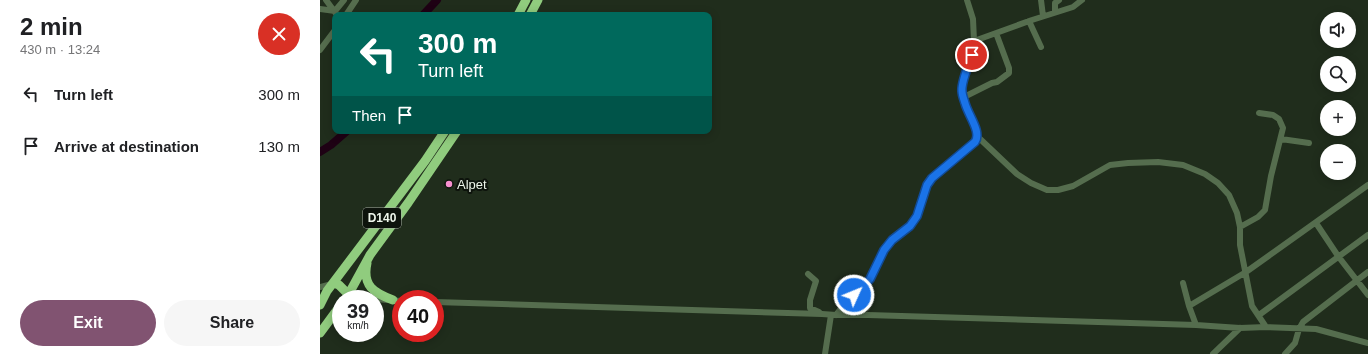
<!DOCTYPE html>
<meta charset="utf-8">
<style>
body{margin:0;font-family:Arial,sans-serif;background:#f6f6f6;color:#202124;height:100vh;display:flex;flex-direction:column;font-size:15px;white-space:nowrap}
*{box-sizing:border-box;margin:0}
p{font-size:13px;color:#757577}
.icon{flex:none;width:22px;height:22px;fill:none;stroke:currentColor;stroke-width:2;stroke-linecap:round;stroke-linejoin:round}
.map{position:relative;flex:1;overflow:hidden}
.sheet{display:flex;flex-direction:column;background:#fff;width:320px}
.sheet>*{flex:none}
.guide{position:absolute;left:12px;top:12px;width:380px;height:122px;border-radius:8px;box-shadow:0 2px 10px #0003;background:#00695c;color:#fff;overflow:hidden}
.tools{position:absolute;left:1000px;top:12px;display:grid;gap:8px}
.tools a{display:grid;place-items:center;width:36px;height:36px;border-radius:50%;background:#fff;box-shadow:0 2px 10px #0003;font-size:20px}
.speed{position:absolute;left:12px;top:290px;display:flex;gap:8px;font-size:20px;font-weight:700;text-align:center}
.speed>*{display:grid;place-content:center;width:52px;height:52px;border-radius:50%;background:#fff;box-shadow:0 2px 10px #0003;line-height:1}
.speed small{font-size:10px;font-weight:400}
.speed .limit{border:6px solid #d22;background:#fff;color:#111}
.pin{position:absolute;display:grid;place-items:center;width:34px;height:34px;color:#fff;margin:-17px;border:2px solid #fff;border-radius:50%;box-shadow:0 1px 4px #0007}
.me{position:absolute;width:44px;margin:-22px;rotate:46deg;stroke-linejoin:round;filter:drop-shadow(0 0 3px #0008)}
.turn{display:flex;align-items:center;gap:14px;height:84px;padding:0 20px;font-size:18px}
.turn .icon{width:52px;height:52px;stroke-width:2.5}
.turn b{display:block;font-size:28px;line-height:34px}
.then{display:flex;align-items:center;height:38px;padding:0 20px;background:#0003;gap:8px;font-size:15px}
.round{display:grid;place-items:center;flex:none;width:42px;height:42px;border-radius:21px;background:#f6f6f6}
.headline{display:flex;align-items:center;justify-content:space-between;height:68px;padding:0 20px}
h1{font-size:24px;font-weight:600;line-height:30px}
.button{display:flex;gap:8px;margin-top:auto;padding:8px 20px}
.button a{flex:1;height:46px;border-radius:24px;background:#815371;color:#fff;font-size:16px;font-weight:600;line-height:46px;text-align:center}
.button a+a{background:#f6f6f6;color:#202124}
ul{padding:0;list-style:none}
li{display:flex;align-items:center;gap:12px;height:52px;padding:0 20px}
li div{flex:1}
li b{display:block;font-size:15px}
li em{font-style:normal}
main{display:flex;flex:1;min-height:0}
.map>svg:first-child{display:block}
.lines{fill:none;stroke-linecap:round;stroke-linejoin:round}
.river{stroke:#1e0114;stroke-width:8}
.minor{stroke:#556d4e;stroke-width:6}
.highway{stroke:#90cc7e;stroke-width:9}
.route-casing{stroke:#114b97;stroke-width:10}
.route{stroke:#1a73e8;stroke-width:7}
.poi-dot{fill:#f790cf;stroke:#0d130c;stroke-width:1.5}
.labels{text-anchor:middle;stroke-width:4;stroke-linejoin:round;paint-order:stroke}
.shield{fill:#0d130c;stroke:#aab1a7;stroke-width:1}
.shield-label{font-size:12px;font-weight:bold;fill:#edf5ea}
.poi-label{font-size:13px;fill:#edf5ea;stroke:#0d130c;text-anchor:start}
</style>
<main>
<section class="sheet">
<div class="headline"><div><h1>2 min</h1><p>430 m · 13:24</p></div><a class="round" style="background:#d93025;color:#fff"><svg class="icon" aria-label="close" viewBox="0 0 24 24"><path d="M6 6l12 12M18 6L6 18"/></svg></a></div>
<ul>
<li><svg class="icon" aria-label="left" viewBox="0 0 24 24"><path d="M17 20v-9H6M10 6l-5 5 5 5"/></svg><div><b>Turn left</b></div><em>300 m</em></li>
<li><svg class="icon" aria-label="arrive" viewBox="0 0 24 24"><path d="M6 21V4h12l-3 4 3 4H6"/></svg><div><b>Arrive at destination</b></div><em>130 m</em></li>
</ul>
<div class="button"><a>Exit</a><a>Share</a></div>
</section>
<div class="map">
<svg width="1048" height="354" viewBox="0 0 1048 354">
<rect width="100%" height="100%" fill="#202d1c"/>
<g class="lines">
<!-- river -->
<path class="river" d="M103 15 117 0
M0 152 11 145 27 131"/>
<!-- minor -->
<path class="minor" d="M6 0 17 15
M721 0 723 16
M0 9 15 11 24 0
M735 12V3L739 0
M26 15 36 0
M709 21 721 47
M654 41 712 20 753 7 762 0
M0 50 15 30
M644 97 672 83 677 82 689 73V68L676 33
M658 137 697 174 711 183 727 190H738L753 186 790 165 808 163 838 162 863 165 885 174 898 183 909 195 917 213 920 227V245L932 306 946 327
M961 139 989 143
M996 223 1018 256 1048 295
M920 227 938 217 945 210 951 176 963 128 959 119 953 115 939 113
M488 274 496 281 490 300V308L499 312
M863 283 869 306 876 325
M0 287 12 284
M28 294 49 299
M55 299 81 301
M115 302 502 314 516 315H548L876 325 920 328 946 327 996 329 1048 343
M869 306 926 272 1048 185
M516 315 525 303 543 287 550 279 564 249 572 240 590 226 597 216 607 185 612 178 655 141 658 137V133L651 118 642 92V84L652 55 654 41 653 19 647 0
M939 315 1048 235
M505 354 511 315
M893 354 920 328
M965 354 975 343 979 329 983 322 1048 272"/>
<!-- highway -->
<path class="highway" d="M198 15 206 0
M210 15 218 0
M47 263C42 286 54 293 73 300
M14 283 19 285 28 294
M26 299 50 255 88 203 137 131
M0 305 7 291 105 161 125 131
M0 333 17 310 21 307"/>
</g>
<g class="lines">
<!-- route casing -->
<g class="route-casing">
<path id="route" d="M534 295 543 287 550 279 564 250 572 240 590 226 597 216 607 185 612 178 655 142C662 132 648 115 645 103 644 100 642 95 642 91 641 82 649 64 652 55"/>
</g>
<!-- route -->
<use href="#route" class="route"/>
</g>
<!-- markers -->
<circle class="poi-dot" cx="129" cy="184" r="4"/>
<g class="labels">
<!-- shield labels -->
<rect class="shield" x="43" y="208" width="38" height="20" rx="3"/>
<g class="shield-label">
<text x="62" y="222">D140</text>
</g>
<!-- poi labels -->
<g class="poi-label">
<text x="137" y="189">Alpet</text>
</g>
</g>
</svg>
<div class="tools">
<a><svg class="icon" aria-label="sound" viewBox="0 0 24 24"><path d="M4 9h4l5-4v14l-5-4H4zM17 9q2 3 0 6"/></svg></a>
<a><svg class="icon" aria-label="search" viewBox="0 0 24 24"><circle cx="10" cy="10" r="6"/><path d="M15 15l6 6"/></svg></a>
<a>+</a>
<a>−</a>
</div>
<div class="speed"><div>39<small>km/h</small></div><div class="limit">40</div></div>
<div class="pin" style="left:652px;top:55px;background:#d93025"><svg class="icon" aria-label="arrive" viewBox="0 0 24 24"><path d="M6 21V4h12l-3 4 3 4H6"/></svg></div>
<svg class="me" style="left:534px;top:295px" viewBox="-20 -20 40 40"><circle r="17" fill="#1a73e8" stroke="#fff" stroke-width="3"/><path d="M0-11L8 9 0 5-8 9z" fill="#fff"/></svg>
<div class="guide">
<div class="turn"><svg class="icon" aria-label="left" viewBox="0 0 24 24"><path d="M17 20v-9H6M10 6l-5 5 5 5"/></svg><div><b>300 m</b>Turn left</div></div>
<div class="then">Then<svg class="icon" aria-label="arrive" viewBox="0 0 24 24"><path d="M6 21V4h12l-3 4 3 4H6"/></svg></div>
</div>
</div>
</main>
